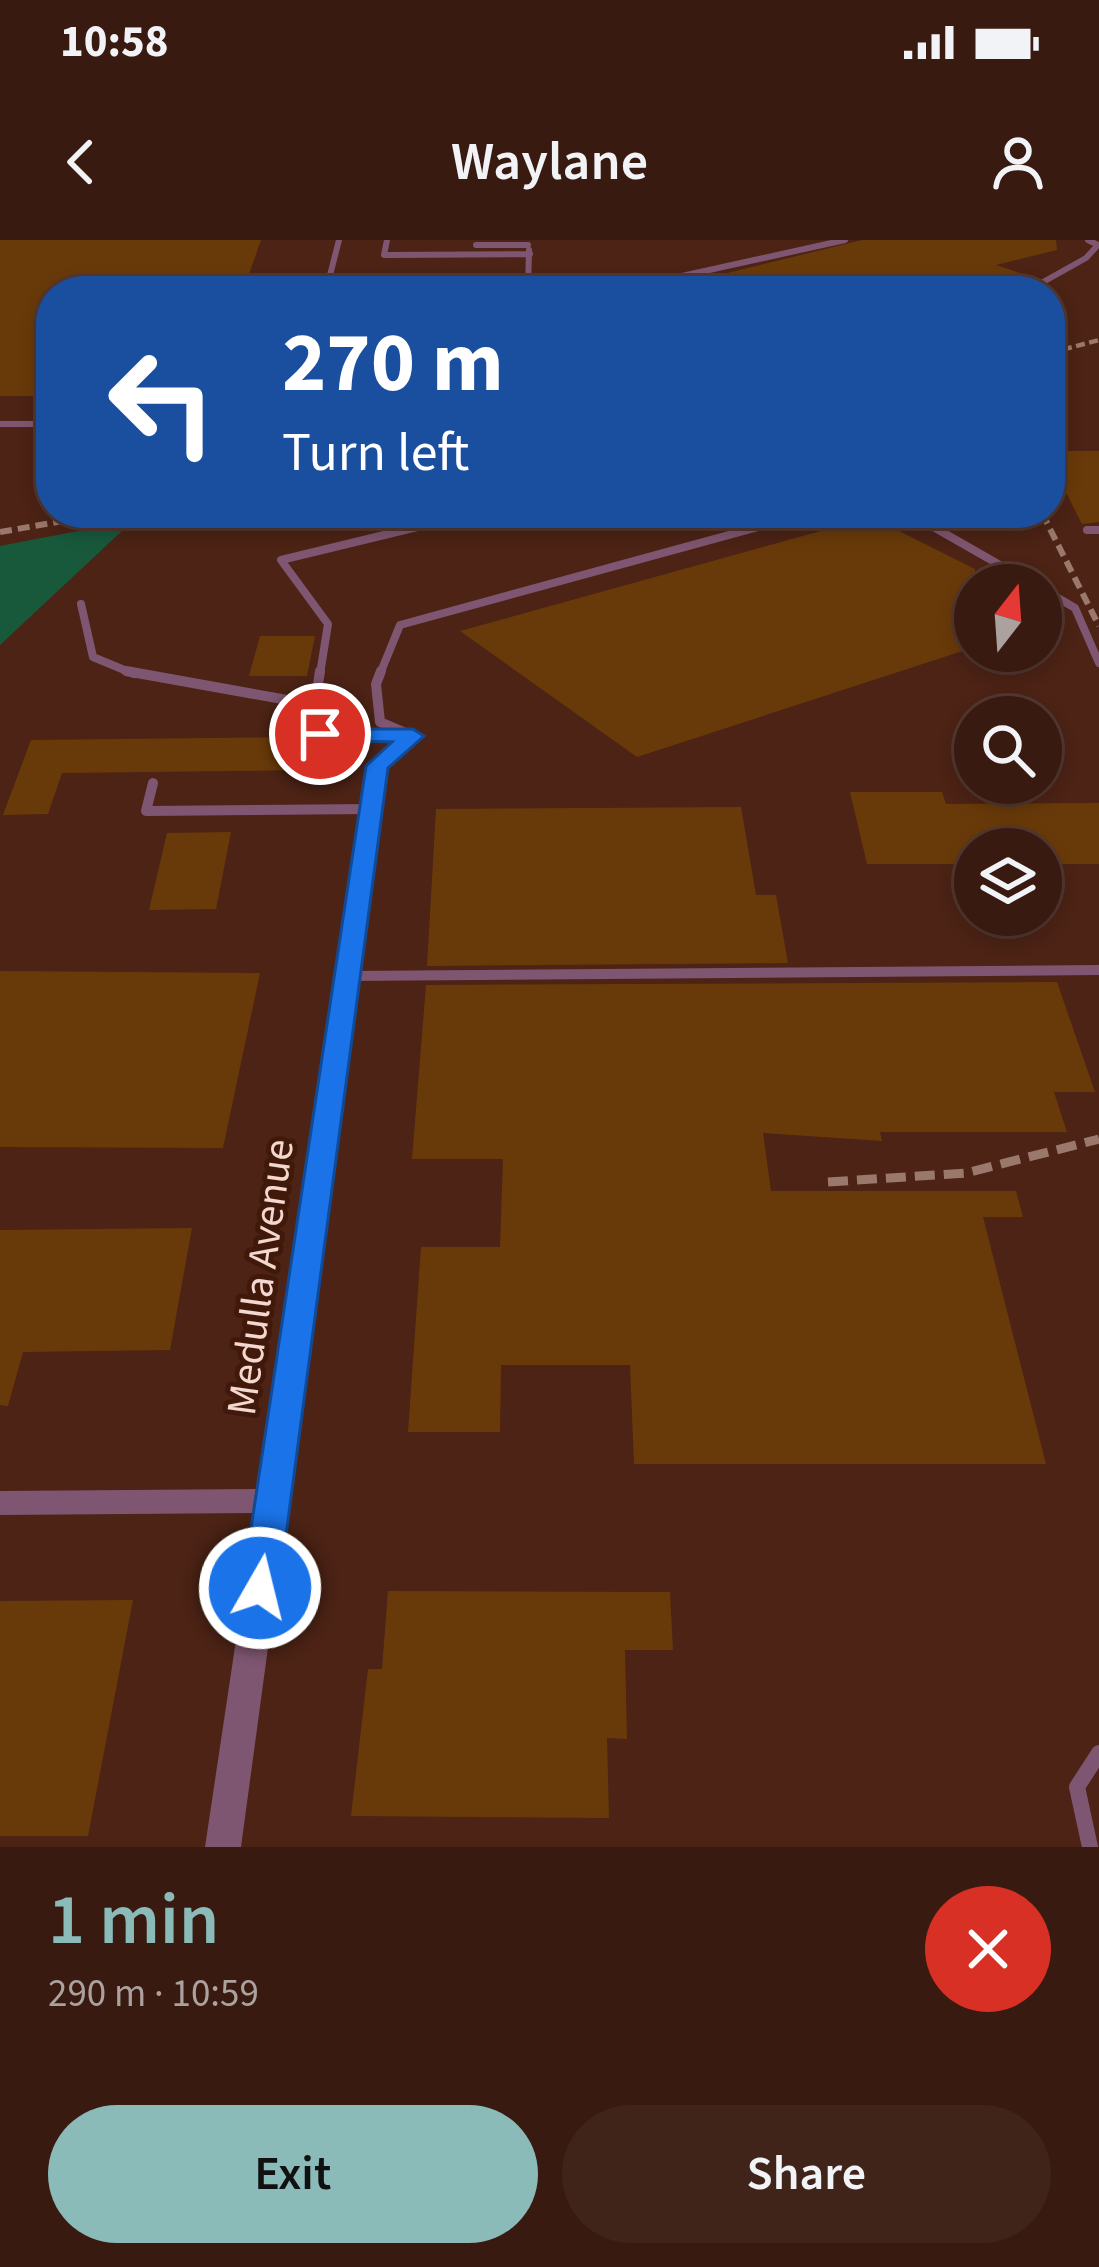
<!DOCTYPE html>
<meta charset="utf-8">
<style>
body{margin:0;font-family:"Source Sans 3",sans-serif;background:#402319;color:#f1f3f6;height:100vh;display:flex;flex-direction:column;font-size:45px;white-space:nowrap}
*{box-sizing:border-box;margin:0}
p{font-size:39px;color:#aba19f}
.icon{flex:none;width:66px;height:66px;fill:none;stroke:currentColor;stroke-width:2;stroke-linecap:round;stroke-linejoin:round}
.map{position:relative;height:1607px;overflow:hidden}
.drawer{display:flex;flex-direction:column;background:#391a10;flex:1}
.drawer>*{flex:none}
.guide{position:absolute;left:36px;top:36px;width:1029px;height:252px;border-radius:48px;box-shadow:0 6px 18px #0003,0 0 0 3px #533830;background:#1a4fa0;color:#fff;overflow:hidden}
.needle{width:78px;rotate:17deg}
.controls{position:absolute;left:954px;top:324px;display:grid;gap:24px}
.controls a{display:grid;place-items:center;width:108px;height:108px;border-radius:50%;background:#391a10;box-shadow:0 6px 18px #0003,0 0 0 3px #533830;font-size:60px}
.pin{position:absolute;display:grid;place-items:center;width:102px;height:102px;color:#fff;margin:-51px;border:6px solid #fff;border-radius:50%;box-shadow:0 3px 12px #0007}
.me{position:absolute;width:132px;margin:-66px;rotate:8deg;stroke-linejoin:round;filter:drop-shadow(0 0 9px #0008)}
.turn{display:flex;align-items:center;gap:42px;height:252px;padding:0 48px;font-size:54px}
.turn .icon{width:156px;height:156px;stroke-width:2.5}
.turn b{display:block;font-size:84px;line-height:102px}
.round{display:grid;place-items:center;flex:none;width:126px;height:126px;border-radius:63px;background:#402319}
.head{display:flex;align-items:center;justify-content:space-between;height:204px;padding:0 48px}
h1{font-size:72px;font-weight:600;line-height:90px;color:#8bbbb9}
.cta{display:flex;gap:24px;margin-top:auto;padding:24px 48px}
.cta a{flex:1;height:138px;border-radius:72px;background:#8bbbb9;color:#111;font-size:48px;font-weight:600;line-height:138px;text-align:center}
.cta a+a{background:#402319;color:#f1f3f6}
.status{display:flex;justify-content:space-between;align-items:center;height:84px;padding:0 60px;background:#391a10;direction:ltr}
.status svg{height:33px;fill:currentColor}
header{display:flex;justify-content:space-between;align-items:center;height:156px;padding:0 48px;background:#391a10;font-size:54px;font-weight:600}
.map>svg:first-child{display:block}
.green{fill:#18593c}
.building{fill:#693a09}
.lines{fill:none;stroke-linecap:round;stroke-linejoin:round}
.service-far3{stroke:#7f5671;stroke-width:6}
.service-far2{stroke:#7f5671;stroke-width:8}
.service-far1{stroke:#7f5671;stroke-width:10}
.service{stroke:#7f5671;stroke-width:16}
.minor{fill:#7f5671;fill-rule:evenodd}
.rail-far2{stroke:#9b786c;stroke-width:4.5;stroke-dasharray:9 4.5;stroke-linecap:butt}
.rail-far1{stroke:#9b786c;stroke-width:6;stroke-dasharray:12 6;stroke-linecap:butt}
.rail{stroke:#9b786c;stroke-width:9;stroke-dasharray:20 9;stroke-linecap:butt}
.route{fill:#1a73e8;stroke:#114b97;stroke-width:3}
.labels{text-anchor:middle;stroke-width:10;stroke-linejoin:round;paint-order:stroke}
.street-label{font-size:42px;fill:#f4d8cf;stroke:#41190a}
</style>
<div class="status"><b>10:58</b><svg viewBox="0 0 49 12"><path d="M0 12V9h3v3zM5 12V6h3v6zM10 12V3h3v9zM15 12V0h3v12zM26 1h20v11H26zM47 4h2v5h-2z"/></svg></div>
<header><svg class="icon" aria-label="back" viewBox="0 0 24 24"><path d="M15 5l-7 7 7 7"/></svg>Waylane<svg class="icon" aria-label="person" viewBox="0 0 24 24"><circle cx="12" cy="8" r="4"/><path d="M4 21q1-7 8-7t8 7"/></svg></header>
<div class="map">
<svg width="1099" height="1607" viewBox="0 0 1099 1607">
<rect width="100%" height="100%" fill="#4c2315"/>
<!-- green -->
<path class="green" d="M130 281 124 289 0 405V306Z"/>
<!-- building -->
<path class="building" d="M0 0H261L243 51H51V156H0Z
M862 0H1056L1057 10 996 25 1035 38 981 51H696L695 41Z
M1050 211H1099V282L1082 284 1050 221Z
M871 277 975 329V407L637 517 460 391Z
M260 396H315L307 436H249Z
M295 497 294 503H315L311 530 62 533 48 574 3 575 31 500Z
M850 552H942L946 564 1099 563V624H1041V609H975V624H867Z
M741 567 756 655H776L788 723 427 726 436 569Z
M231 592 216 669 149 670 167 593Z
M0 731 260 733 223 908 0 907Z
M1057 742 1095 852H1054L1067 892H880L882 901 763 893 771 951H1016L1023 977H983L1046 1224H634L630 1125H501L500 1192H408L421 1007H500L503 919H412L426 745Z
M192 988 170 1110 23 1112 8 1166 0 1165V990Z
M388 1351 670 1352 673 1410H625L627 1499 607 1498 609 1578 351 1576 368 1429H382Z
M133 1360 88 1596H0V1361Z"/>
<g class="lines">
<!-- service-far3 -->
<path class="service-far3" d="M387 0 384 15 530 14
M476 5H528
M326 51 339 0
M528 51 529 10
M614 51 845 0
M1027 51 1086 18 1098 5 1088 0
M0 184H51"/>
<!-- service-far2 -->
<path class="service-far2" d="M909 273 1035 345
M1087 290H1099
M1041 348 1075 368 1099 423
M81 364 93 417 134 434
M320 434 328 384 281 320 475 273
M380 434 400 385 809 273"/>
<!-- service-far1 -->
<path class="service-far1" d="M126 431 315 465
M320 431 315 465 320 494 406 496
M381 431 376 444 380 482 413 496
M153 543 146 571 371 569
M347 736 1099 730"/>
<!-- service -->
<path class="service" d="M1090 1607 1077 1547 1099 1513"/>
<!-- minor -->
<path class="minor" d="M413 490 423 496 420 500 387 528 241 1607H205L255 1273 0 1275V1251L259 1249 367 526Z"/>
<!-- rail-far2 -->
<path class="rail-far2" d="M1050 113 1099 100"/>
<!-- rail-far1 -->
<path class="rail-far1" d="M1042 273 1099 386
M0 292 109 273"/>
<!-- rail -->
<path class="rail" d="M828 942 966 933 1099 899"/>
</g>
<!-- route -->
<path class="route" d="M312 489H413L424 496 388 528 279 1348 273 1359 260 1363 247 1359 242 1348 366 526 392 502 320 500 309 494Z"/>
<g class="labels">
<!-- street labels -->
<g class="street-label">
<text transform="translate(259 1037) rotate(-82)" y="15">Medulla Avenue</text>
</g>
</g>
</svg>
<div class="controls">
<a><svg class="needle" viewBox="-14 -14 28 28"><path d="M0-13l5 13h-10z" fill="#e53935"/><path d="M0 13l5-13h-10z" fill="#aba19f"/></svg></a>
<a><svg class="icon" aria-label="search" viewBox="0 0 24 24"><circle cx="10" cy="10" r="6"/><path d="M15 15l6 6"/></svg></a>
<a><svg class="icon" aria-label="layers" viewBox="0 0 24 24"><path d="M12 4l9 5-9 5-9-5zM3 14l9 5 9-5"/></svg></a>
</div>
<div class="pin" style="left:320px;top:494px;background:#d93025"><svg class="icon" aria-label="arrive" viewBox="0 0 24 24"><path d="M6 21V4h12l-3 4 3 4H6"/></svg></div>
<svg class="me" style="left:260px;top:1348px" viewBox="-20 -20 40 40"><circle r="17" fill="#1a73e8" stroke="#fff" stroke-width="3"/><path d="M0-11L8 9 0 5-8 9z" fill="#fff"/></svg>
<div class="guide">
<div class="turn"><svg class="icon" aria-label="left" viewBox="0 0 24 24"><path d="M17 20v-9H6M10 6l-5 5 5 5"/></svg><div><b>270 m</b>Turn left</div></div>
</div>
</div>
<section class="drawer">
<div class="head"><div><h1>1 min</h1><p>290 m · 10:59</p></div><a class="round" style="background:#d93025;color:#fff"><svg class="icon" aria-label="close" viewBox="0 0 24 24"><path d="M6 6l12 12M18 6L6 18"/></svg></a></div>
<div class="cta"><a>Exit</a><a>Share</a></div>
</section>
